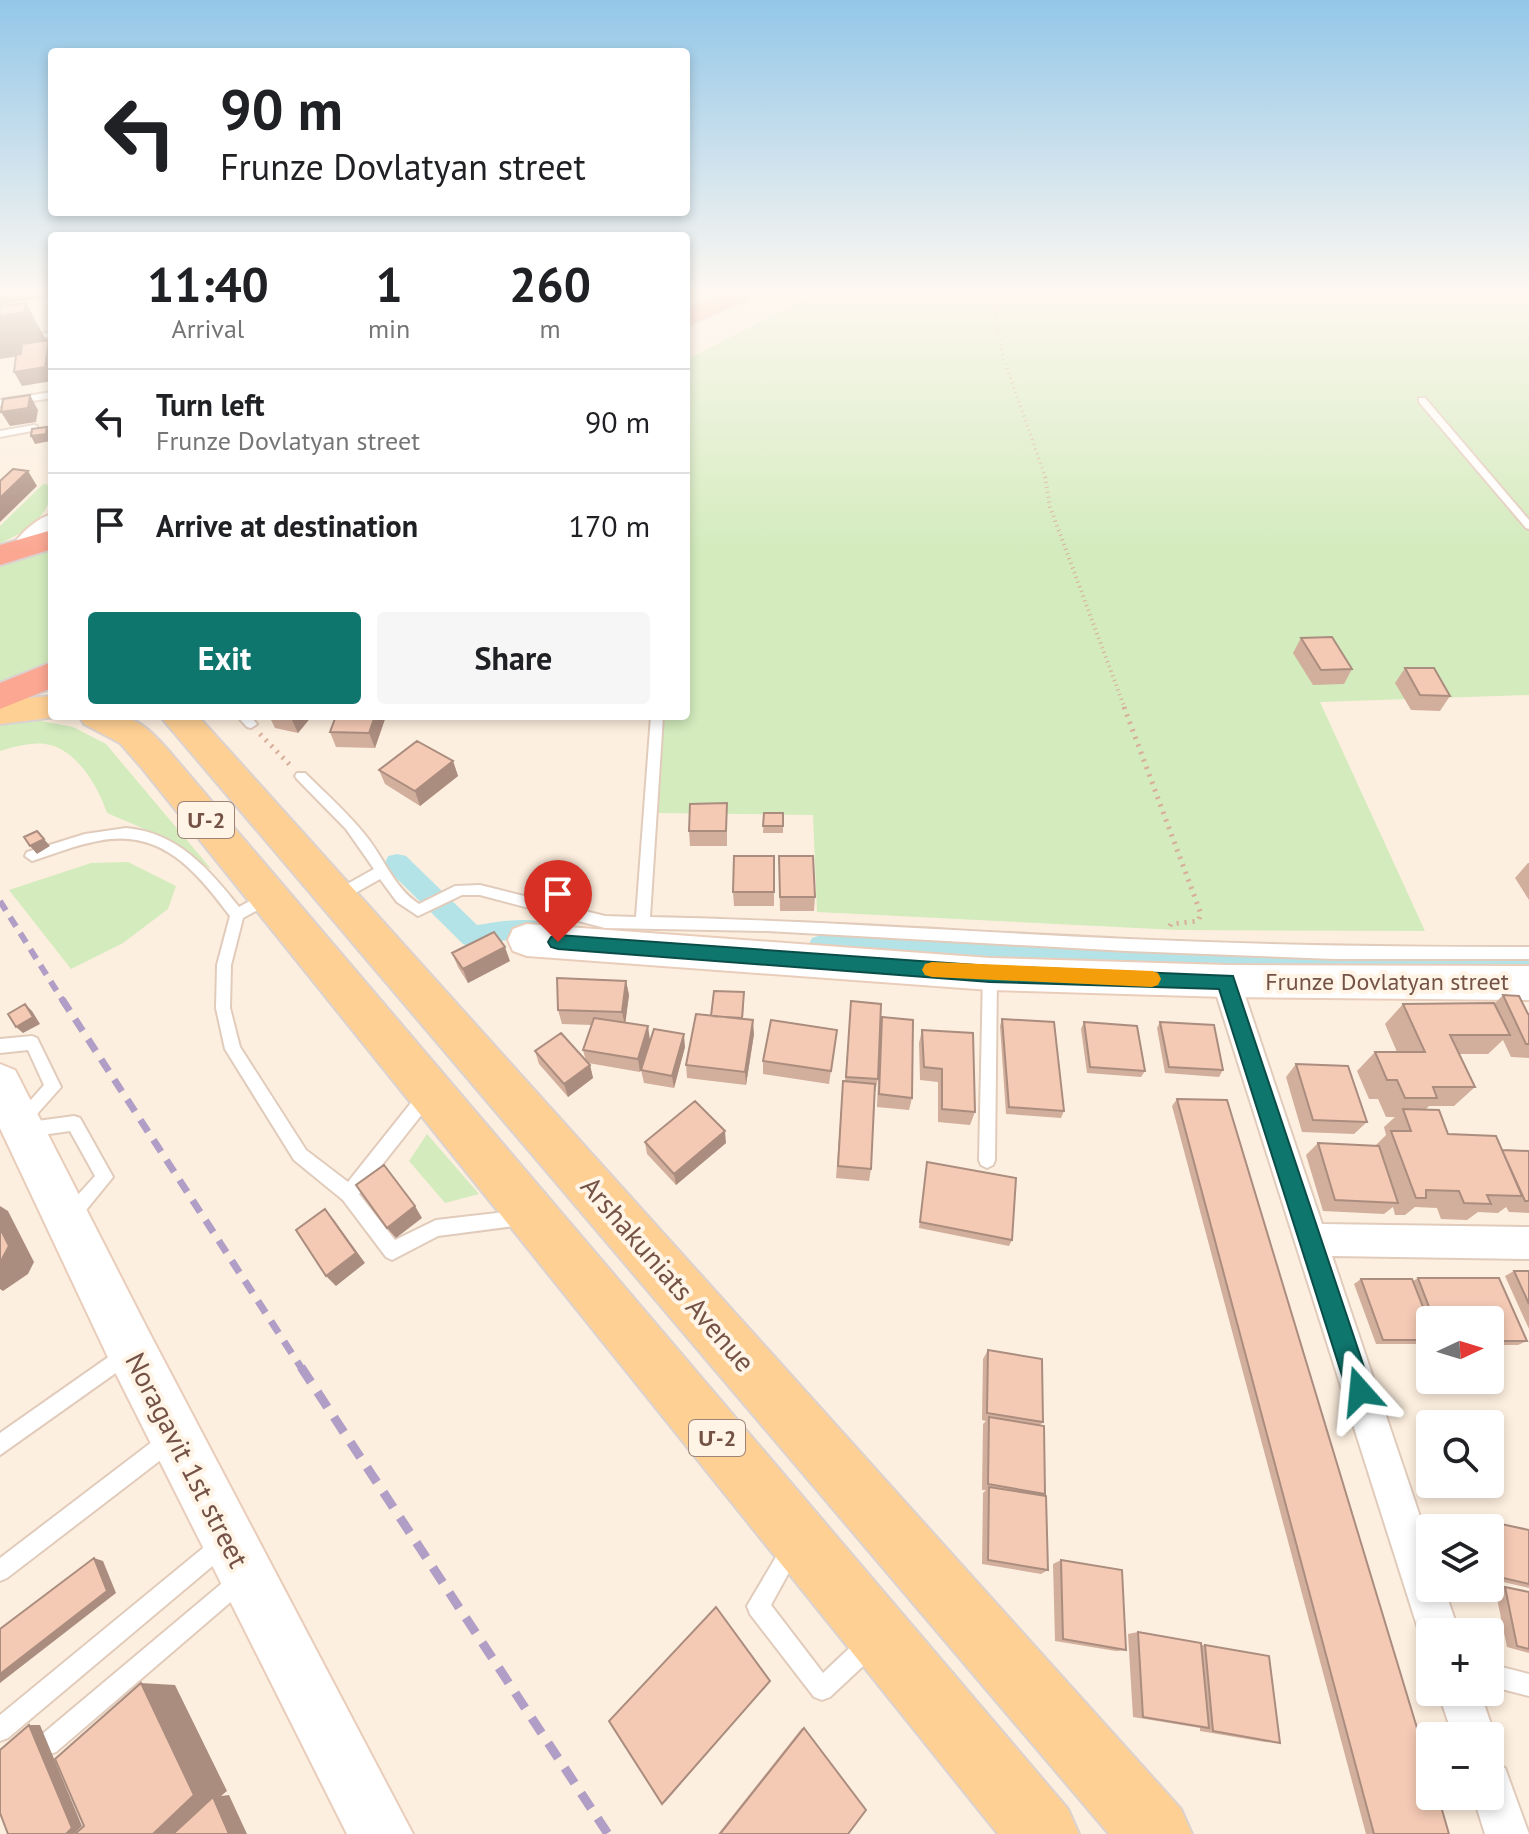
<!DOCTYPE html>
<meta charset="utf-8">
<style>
body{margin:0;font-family:"PT Sans","Noto Sans Armenian",sans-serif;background:#f6f6f6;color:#202124;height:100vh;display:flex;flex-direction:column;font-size:30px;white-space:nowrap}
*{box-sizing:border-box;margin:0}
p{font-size:26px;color:#757577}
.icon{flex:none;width:44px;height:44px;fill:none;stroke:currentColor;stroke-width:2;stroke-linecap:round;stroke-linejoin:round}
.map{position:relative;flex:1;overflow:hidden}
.sheet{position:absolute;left:48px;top:232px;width:642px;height:488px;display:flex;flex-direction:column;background:#fff;border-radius:8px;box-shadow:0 4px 12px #0003}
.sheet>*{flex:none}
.hud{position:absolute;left:48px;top:48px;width:642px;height:168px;border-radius:8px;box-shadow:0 4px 12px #0003;background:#fff;color:#202124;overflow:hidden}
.needle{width:52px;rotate:86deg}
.fabs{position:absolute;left:1416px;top:1306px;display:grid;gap:16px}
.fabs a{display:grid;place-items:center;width:88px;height:88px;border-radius:8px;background:#fff;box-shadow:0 4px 12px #0003;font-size:40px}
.pin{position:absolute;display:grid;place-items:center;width:68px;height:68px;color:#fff;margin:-82px -34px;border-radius:50% 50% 50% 0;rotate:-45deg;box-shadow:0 0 8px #0007}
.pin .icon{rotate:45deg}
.me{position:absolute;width:88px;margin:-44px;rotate:342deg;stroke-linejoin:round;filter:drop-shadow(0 0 6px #0008)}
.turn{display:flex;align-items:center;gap:28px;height:168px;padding:0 40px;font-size:36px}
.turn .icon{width:104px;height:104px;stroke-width:2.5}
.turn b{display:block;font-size:56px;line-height:68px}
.eta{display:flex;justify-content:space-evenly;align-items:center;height:136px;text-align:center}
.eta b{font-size:48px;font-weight:800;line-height:56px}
.primary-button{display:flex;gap:16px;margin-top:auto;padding:16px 40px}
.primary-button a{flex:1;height:92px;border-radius:8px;background:#0f766e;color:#fff;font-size:32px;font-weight:800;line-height:92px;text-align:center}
.primary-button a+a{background:#f6f6f6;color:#202124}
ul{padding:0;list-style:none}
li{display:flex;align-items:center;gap:24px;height:104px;padding:0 40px;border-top:2px solid #e0e0e0}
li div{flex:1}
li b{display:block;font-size:30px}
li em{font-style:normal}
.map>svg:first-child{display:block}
.green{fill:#d3ebbd}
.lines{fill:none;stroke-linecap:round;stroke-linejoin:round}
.canal{fill:#b3e3e7;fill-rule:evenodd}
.lane-casing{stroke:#e1cbbb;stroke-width:4}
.street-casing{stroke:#e1cbbb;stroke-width:4}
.secondary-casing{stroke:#e9cdba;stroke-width:4}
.primary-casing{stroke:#dbd2cf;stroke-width:4}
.highway-casing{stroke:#dbd2cf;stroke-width:4}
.path-far2{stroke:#d8ad99;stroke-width:3;stroke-dasharray:1 4;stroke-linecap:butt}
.path-far1{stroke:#d8ad99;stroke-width:4;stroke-dasharray:1 4;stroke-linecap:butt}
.path{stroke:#d8ad99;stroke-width:5;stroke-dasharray:2 6;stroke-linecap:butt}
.lane{fill:#fff;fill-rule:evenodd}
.street{fill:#fff;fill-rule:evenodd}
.secondary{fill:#fff;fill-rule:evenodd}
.primary{fill:#ffd094;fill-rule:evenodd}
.highway{fill:#fba792;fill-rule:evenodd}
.rail-far2{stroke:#b19ec6;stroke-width:6;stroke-dasharray:11 8;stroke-linecap:butt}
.rail-far1{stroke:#b19ec6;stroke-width:7;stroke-dasharray:14 10;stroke-linecap:butt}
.rail{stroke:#b19ec6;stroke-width:9;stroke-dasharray:18 12;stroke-linecap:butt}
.wall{fill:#d2ae9c}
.shaded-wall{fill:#ab8d7f}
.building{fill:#f4cab5;stroke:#ab8d7f;stroke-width:2}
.route{fill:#0f766e;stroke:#0a4d48;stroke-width:2}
.slow{fill:#f59e0b}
.labels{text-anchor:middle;stroke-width:8;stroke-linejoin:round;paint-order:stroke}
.shield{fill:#fff4e6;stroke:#9e8376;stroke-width:2}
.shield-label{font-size:22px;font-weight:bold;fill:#745346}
.street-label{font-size:24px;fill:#745346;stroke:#fff4e6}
.near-street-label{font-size:28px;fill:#745346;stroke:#fff4e6}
</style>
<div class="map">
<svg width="1529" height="1834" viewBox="0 0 1529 1834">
<rect width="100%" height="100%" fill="#fdefdf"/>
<!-- green -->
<path class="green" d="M813 295H1529V695L1320 702 1425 931 1177 930 817 912 813 815 658 813 663 716H686V360Z
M43 484 52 485C51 516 27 532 0 543V526Z
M52 548V660L0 683V565Z
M30 719 73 727 106 744 212 870 161 836 107 813C98 786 76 748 45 744 31 742 14 747 0 751V723Z
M128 862 176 886 168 909 123 943 71 969 9 890 91 863Z
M427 1134 479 1194 445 1203 409 1161Z"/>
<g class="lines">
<!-- canal -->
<path class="canal" d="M397 854 406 856 477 925C503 921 530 916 555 925L559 932 555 939C540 945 525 940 509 940 493 941 478 950 463 944L388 870 385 863 388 856Z
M821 935 1136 952 1529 954V976L1136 974 821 957 812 954 808 946 812 938Z"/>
<!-- lane casing -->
<g class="lane-casing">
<path id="lane" d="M705 295H714L715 296 711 298Z
M52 332V336L0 344V340Z
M52 392V398L0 406V400Z
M1419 398H1425L1529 520V529L1526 528 1419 402Z
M34 425 37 426V430L0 437V431Z
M237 716H250L257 724 251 728 247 727Z
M651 716H663L650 917C810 920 969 932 1129 939 1262 945 1395 947 1529 947V959H1334L1127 951 767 931 605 928 480 895H462L418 916 397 902 380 879 343 900H333L331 896 333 892 374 869 346 829 297 779 295 776 297 773H305C326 794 348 813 366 836 384 858 394 888 419 904L455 886 480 885 605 916 636 917Z
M126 828C177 832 209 869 239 907L262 894H272L274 898 272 902 243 918 231 965 230 1008 240 1047 306 1150 348 1182 422 1089 428 1087 434 1089 436 1094 434 1099 359 1194 395 1240 436 1220 524 1210 530 1212 533 1218 530 1224 438 1236 392 1260 386 1257 343 1200 294 1160 225 1049 216 1008 217 965 230 916C195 870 161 828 98 841 75 845 54 854 32 861L25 856 27 852 85 834Z
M990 968 995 970 997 974 995 1160 993 1165 987 1168 981 1165 979 1160 983 974 985 970Z
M32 1036 37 1038 61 1087 30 1122 74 1116 80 1118 113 1177 78 1220 72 1222 66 1220 63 1214 66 1208 95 1176 70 1131 28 1137 22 1135 20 1130 22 1126 16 1124 14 1119 44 1085 28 1050 0 1053V1039Z
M127 1344 134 1346 136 1353 134 1360 0 1455V1433Z
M168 1432 175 1435 178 1442 175 1449 7 1578 0 1581V1558L161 1435Z
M221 1536 228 1539 231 1546 228 1553 8 1738 0 1741V1715L214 1539Z
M790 1542 797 1545 800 1552 771 1605 823 1673 860 1638 868 1635 876 1638 879 1646 876 1654 830 1697 822 1700 814 1697 750 1614 747 1606 783 1545Z
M240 1570 247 1574 251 1581 247 1588 56 1752 48 1755 40 1752 37 1744 40 1736 233 1574Z
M1490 1664 1529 1674V1696L1490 1686Z"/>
</g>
<!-- street casing -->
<g class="street-casing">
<path id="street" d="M1226 970 1236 973 1240 981 1322 1224 1529 1227V1259L1332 1256 1430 1546V1588H1444L1459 1632H1430V1648L1425 1646 1419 1632 1212 981 1216 973Z
M1438 1692H1480L1495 1736 1490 1748V1736H1453Z
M1490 1761 1505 1768 1529 1834H1485L1473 1796H1490Z"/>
</g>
<!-- secondary casing -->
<g class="secondary-casing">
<path id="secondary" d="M52 514V536L37 551H17L13 545C22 532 37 518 52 514Z
M527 924 990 958 1226 965 1529 966V1000L1226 997 990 990 527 956 513 951 508 940 513 929Z
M0 1064 15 1070 149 1332 413 1834H347L113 1368 0 1128Z"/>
</g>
<!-- primary casing -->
<g class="primary-casing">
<path id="primary" d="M52 696V716H64L0 724V700Z
M79 716C128 716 134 712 168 750L1068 1809 1079 1834H998L142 768 120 743 84 724Z
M160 716H198L1181 1809 1192 1834H1109Z"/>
</g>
<!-- highway casing -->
<g class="highway-casing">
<path id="highway" d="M719 295H750L747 300 686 326V310Z
M52 530V549L0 565V545Z
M52 662V688L0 709V683Z"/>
</g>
<!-- path-far2 -->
<path class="path-far2" d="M992 295 1003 357 1046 479"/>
<!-- path-far1 -->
<path class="path-far1" d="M1045 477 1050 507 1125 709"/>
<!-- path -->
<path class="path" d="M1124 707 1201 914 1198 921 1171 924 1167 931
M260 734 292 767"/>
<!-- lane -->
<use href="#lane" class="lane"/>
<!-- street -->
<use href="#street" class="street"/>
<!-- secondary -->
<use href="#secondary" class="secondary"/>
<!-- primary -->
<use href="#primary" class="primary"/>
<!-- highway -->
<use href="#highway" class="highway"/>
<!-- rail-far2 -->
<path class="rail-far2" d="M0 901 63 1001"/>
<!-- rail-far1 -->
<path class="rail-far1" d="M62 999 302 1369"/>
<!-- rail -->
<path class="rail" d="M301 1367 608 1834"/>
</g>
<!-- wall -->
<path class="wall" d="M1301 638 1352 669 1344 684 1313 685 1293 653Z
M1405 668 1450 696 1440 711 1411 710 1395 683Z
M269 716H312L298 733 275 728Z
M336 716H386L375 748 336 747 330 732Z
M453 761 458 776 420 806 385 784 379 770Z
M727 803V846H690L689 831Z
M764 813H783V833H763Z
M774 856V906H734L733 892Z
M779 856 815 897 814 911H780Z
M1528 863H1529V900L1515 878Z
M452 953 510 961 468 983 458 967Z
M626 981 629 995 625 1023 650 1040 640 1072 588 1063 590 1065 593 1078 568 1097 539 1064 535 1051 586 1061 583 1050 592 1025 562 1024 558 1010Z
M1503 995 1529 1014V1058L1511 1057 1503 1040 1488 1054H1459L1475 1087 1454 1106H1429L1425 1110 1448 1134 1502 1150 1529 1151V1213L1509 1212 1506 1207 1498 1213 1478 1212 1467 1220 1441 1219 1437 1208 1415 1207 1405 1215H1395L1393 1207 1384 1214 1323 1211 1306 1155 1318 1143 1375 1146 1386 1135 1384 1127 1395 1117H1386L1378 1099H1369L1357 1071 1375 1052H1397L1385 1024 1403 1004H1494Z
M744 999 743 1019 754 1034 746 1085 687 1078 686 1065 711 1016Z
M851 1001 878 1079 875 1092 871 1169 869 1181 836 1178 842 1094 843 1081H845Z
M882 1017 912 1098 909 1110 877 1107 880 1031Z
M1002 1019 1064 1111 1061 1118 1006 1114 1000 1026Z
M1084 1022 1145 1071 1141 1077 1087 1073 1081 1029Z
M1160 1022 1223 1070 1219 1077 1165 1073 1157 1028Z
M837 1030 829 1084 763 1074V1061Z
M922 1030 975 1112 970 1125 938 1122V1082L920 1080 919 1043Z
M685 1047 674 1088 644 1083 641 1070Z
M1296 1064 1367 1122 1354 1134 1302 1132 1286 1077Z
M1177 1099 1449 1834H1366L1172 1106Z
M645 1142 726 1143 676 1185 647 1154Z
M927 1162 1012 1240 1009 1246 919 1228Z
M1514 1271H1529V1329L1505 1276Z
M1418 1278 1527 1341 1518 1345H1490V1320H1430V1343L1428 1344H1376L1354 1284 1361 1279 1413 1281Z
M988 1350 1043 1422 1040 1425 1045 1494 1043 1496 1048 1570 1041 1574 982 1564 983 1493 986 1490H982L983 1424 986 1421 982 1420 983 1359Z
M1464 1516 1529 1530V1588L1490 1579V1528H1457L1455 1519Z
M1061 1560 1126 1650 1116 1651 1055 1641 1053 1564Z
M1505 1587 1529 1592V1653L1507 1647 1495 1589Z
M1138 1632 1202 1645H1205L1280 1743 1265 1742 1200 1731V1728L1133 1717 1128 1634Z
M802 1728H804L848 1834H718Z"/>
<!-- shaded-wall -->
<path class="shaded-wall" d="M0 295H52V297L3 304 9 315 26 303 47 342 46 352 0 359Z
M49 340 52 346V381L22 386 14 372Z
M30 395 38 410 36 422 10 426 1 412Z
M47 427 51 434 50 441 35 444 31 436Z
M28 471 37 486 0 522V498Z
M292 716H312L298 733 291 718Z
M375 716H386L375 748 369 733Z
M453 761 458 776 420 806 415 791Z
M44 839 50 846 37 854 30 846Z
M505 947 510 961 468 983 463 969Z
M626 981 629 995 625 1026 622 1012Z
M25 1004 32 1011 40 1024 23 1033 16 1027Z
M753 1020 754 1034 746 1085 745 1072Z
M648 1026 650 1040 640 1072 638 1059Z
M684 1034 685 1047 674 1088 672 1076Z
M590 1065 593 1078 568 1097 564 1084Z
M725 1131 726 1143 676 1185 674 1174Z
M0 1206 8 1211 34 1262 28 1274 3 1291 0 1289Z
M415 1206 422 1218 396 1238 387 1228Z
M325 1209 334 1220 365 1263 336 1286 326 1276Z
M94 1558 103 1561 116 1593 0 1683V1674Z
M770 1681 666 1801 662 1804Z
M141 1683 175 1685 227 1791 221 1796 229 1795 247 1834H153Z
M29 1725H40L82 1826 74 1834H66Z"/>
<!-- building -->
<path class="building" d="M3 303 2 306 26 303 25 312 0 316V304Z
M49 340 45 367 14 372 16 355 21 354 22 344Z
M30 395 28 408 1 412 3 399Z
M47 427 46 434 31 436 32 429Z
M13 469 28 471 0 498V481Z
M1332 637 1352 669 1321 670 1301 638Z
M1405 668H1434L1450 696 1420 695Z
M336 716H375L369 733 330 732Z
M417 741 453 761 415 791 379 770Z
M727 803 726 831H689L690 804Z
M764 813H783V826H763Z
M37 831 44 839 30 846 24 837Z
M734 856H774V892H733Z
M779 856H813L815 897H780Z
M494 932 505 947 463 969 452 953Z
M557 978 626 981 622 1012 558 1010Z
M714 991 744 992 742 1018 711 1016Z
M1503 995 1519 996 1528 1014H1529V1044H1526Z
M851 1001 881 1004 878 1079 846 1077Z
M1494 1003 1510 1035H1450L1475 1087H1433L1437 1098H1405L1397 1080H1387L1375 1052H1425L1403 1004Z
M25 1004 33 1017 16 1027 8 1014Z
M696 1014 753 1020 745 1072 686 1065Z
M882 1017 913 1020 912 1098 879 1094Z
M594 1018 648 1026 638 1059 583 1050Z
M1002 1019 1054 1022 1064 1111 1009 1107Z
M771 1020 837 1030 831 1071 763 1061Z
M1084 1022 1137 1026 1145 1071 1090 1067Z
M1160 1022 1214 1025 1223 1070 1169 1067Z
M654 1029 684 1034 672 1076 641 1070Z
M922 1030 973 1033 975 1112 942 1109V1069L924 1067Z
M561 1033 590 1065 564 1084 535 1051Z
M1296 1064 1348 1066 1367 1122 1313 1120Z
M843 1081 875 1084 871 1169 838 1166Z
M1177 1099 1227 1100 1430 1771V1796H1438L1449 1834H1374Z
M695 1101 725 1131 674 1174 645 1142Z
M1403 1109 1439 1110 1448 1134 1496 1136 1522 1196 1487 1195 1491 1204 1464 1203 1459 1191 1426 1190V1198H1416L1391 1131H1411Z
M1318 1143 1379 1146 1398 1203 1335 1200Z
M1502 1150 1529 1151V1201H1525Z
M927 1162 1016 1178 1012 1240 920 1222Z
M384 1165 415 1206 387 1228 356 1185Z
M325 1209 356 1253 326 1276 296 1230Z
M0 1228 9 1246 2 1259 0 1261Z
M1514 1271H1529V1304Z
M1418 1278H1499L1527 1341H1490V1320H1434Z
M1361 1279H1412L1430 1325V1340H1383Z
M988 1350 1042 1359 1043 1422 987 1413Z
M989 1417 1044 1426 1045 1494 988 1484Z
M989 1487 1046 1496 1048 1570 988 1560Z
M1464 1516 1529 1530V1584L1490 1575V1528H1466Z
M94 1558 107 1591 0 1674V1629Z
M1061 1560 1122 1570 1126 1650 1063 1639Z
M1505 1587 1529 1592V1649L1517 1646Z
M716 1607 770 1681 662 1804 609 1721Z
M1138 1632 1201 1643 1209 1728 1143 1717Z
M1205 1645 1269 1656 1280 1743 1213 1731Z
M141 1683 194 1795 153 1834H75L84 1826 55 1759Z
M29 1725 72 1828 66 1834H8L0 1813V1750Z
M804 1728 866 1810 848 1834H720Z
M213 1797 229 1834H173Z"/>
<!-- sky -->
<linearGradient id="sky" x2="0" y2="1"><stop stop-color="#93c7e8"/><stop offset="0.53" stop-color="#fef8f1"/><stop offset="1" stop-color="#fef8f1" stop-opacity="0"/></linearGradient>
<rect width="1529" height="552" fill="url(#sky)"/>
<!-- route -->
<path class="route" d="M558 935 990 966 1233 976 1372 1391 1368 1399 1360 1403 1351 1399 1347 1391 1219 989 990 982 558 949 551 947 548 942 551 937Z"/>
<!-- slow -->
<path class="slow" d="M932 962 1152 971 1158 973 1161 979 1158 985 1152 987 932 977 925 975 922 970 925 964Z"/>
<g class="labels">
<!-- shield labels -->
<g class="shield">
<rect x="178" y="802" width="56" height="36" rx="6"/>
<rect x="689" y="1420" width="56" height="36" rx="6"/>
</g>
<g class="shield-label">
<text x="206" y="828">Մ-2</text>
<text x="717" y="1446">Մ-2</text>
</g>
<!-- street labels -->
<g class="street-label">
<text x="1387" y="990">Frunze Dovlatyan street</text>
</g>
<!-- near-street labels -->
<g class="near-street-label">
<text transform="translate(668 1274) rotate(49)" y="10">Arshakuniats Avenue</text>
<text transform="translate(187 1460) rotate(63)" y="10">Noragavit 1st street</text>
</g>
</g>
</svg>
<div class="fabs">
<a><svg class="needle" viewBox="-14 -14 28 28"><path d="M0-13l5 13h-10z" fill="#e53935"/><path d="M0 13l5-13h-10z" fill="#757577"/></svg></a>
<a><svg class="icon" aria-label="search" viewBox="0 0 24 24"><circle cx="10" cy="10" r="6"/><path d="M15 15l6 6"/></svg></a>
<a><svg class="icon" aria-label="layers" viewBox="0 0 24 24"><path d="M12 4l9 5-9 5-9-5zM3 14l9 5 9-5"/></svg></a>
<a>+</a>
<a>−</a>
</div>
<div class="pin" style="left:558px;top:942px;background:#d93025"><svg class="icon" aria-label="arrive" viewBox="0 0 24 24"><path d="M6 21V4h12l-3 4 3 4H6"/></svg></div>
<svg class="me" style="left:1360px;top:1391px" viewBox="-20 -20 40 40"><path d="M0-17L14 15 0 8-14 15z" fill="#0f766e" stroke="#fff" stroke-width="4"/></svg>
<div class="hud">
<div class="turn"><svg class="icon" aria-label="left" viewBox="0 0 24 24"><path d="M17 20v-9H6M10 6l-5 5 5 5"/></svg><div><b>90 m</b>Frunze Dovlatyan street</div></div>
</div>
<section class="sheet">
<div class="eta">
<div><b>11:40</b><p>Arrival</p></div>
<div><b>1</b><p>min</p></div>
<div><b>260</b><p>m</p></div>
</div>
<ul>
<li><svg class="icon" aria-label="left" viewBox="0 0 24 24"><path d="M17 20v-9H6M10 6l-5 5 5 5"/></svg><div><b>Turn left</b><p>Frunze Dovlatyan street</p></div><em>90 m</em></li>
<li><svg class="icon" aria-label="arrive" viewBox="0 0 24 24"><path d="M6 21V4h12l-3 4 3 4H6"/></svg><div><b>Arrive at destination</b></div><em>170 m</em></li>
</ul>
<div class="primary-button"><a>Exit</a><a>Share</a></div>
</section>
</div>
